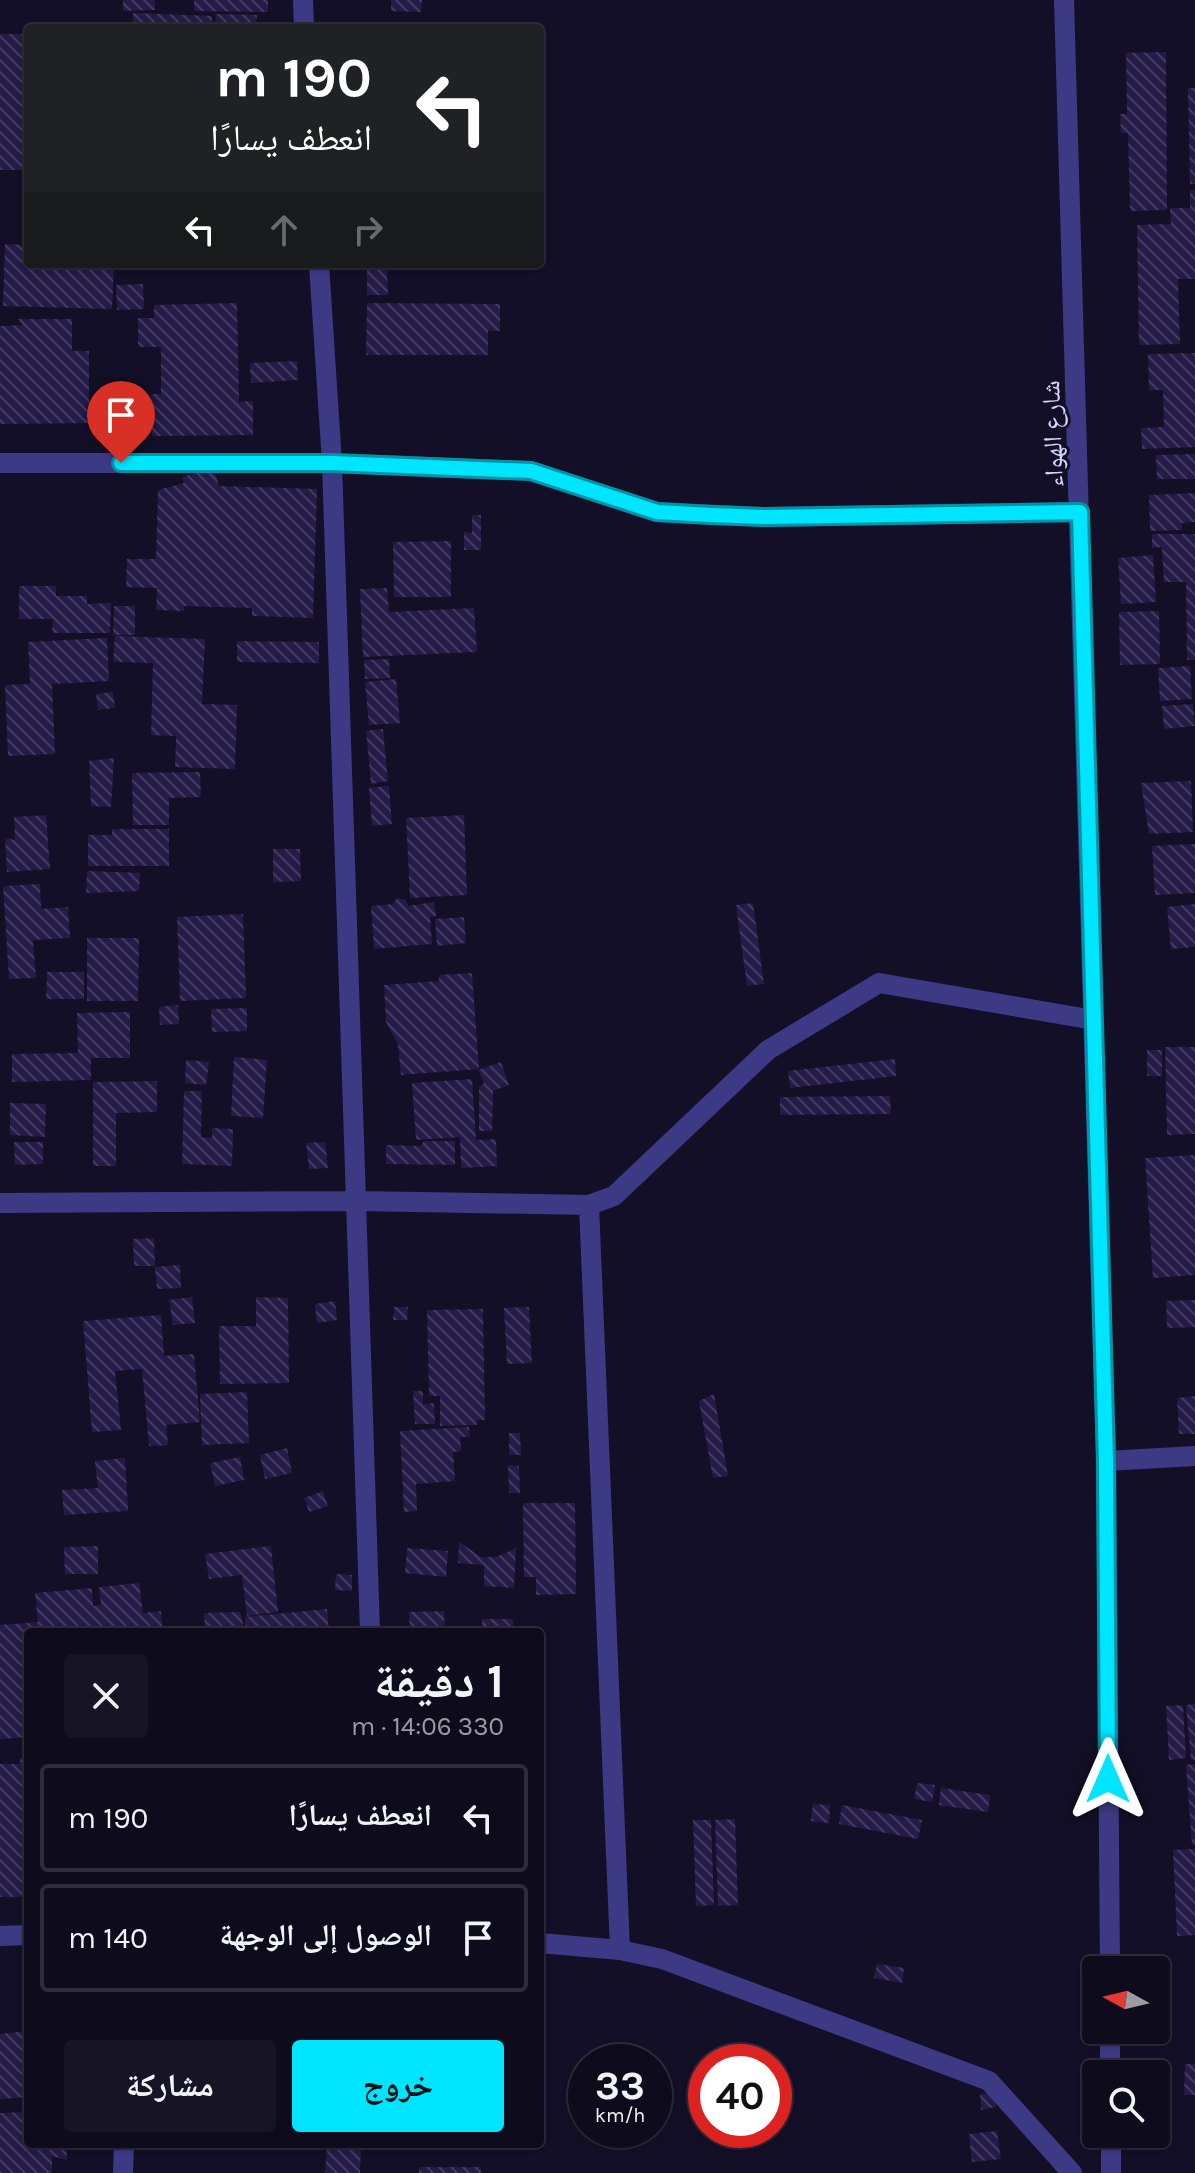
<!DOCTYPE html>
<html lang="ar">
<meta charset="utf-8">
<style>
body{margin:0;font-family:Karla,"Noto Naskh Arabic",sans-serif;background:#171425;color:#f1f3f6;direction:rtl;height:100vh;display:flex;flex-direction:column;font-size:30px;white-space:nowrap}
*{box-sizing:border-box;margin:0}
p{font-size:26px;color:#9b9ba3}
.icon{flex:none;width:44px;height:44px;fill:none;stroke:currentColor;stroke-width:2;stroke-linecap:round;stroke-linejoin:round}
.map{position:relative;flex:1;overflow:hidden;direction:ltr}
.drawer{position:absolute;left:24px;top:1628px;width:520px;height:520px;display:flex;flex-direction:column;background:#0e0b1c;border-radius:8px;box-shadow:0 2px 6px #0004,0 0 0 2px #2e2b3b;direction:rtl}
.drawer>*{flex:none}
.guide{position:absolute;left:24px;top:24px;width:520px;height:244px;border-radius:8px;box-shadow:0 2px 6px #0004,0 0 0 2px #2e2b3b;direction:rtl;background:#202124;color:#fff;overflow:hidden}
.needle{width:52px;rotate:278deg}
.fabs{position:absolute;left:1082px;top:1956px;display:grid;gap:16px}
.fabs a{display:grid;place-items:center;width:88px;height:88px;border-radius:8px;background:#0e0b1c;box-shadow:0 2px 6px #0004,0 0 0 2px #2e2b3b;font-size:40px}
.speed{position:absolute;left:568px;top:2044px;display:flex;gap:16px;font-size:40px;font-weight:700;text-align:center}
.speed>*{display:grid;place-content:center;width:104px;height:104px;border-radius:50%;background:#0e0b1c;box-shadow:0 2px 6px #0004,0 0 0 2px #2e2b3b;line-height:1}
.speed small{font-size:20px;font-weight:400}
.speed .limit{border:12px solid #d22;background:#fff;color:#111}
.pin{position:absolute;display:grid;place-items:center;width:68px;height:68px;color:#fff;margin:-82px -34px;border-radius:50% 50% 50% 0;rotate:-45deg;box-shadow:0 0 8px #0007}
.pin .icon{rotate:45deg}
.me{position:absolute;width:88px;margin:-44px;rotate:0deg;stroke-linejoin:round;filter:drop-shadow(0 0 6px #0008)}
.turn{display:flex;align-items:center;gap:28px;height:168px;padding:0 40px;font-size:36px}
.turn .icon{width:104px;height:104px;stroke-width:2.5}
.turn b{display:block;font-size:56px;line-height:68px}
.lanes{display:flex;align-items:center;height:76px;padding:0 40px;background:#0003;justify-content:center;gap:40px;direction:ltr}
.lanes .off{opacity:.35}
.round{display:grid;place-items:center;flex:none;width:84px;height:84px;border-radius:8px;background:#171425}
.head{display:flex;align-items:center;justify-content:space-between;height:136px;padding:0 40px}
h1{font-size:48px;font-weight:700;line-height:60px}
.action{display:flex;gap:16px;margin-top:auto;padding:16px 40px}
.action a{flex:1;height:92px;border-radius:8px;background:#00e5ff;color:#111;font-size:32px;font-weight:700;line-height:92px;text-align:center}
.action a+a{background:#171425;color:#f1f3f6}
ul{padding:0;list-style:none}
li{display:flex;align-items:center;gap:24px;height:108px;margin:0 16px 12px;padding:0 24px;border:4px solid #2e2b3b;border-radius:8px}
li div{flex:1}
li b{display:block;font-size:30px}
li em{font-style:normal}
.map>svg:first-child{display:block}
.building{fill:url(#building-back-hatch)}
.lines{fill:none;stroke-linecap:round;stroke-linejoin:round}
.minor{stroke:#3d3a85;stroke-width:20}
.route-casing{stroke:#0095a6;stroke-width:20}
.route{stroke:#00e5ff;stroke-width:14}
.labels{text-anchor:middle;stroke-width:6;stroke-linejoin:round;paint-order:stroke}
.street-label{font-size:26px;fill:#d9d4ff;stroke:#130f26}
</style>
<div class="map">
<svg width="1195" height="2173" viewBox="0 0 1195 2173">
<defs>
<pattern id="building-back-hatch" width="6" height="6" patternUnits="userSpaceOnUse" patternTransform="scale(2)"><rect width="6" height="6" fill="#241b47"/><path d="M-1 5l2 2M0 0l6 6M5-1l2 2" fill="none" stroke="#433b63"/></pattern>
</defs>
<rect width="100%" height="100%" fill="#130f26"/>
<!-- building -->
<path class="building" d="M123 0H155V10L123 11Z
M194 0H268V12L194 11Z
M391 0H422L421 12 391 11Z
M133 13 212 16V28H132Z
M216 14 257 15 256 28H215Z
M386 24V28H350V25Z
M0 34H28V170H0Z
M1166 52 1167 210 1130 211 1128 133H1121L1120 114H1127L1126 53Z
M1188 88H1195V184H1190Z
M1190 190H1195V279H1178L1180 344 1139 345 1137 225 1171 224 1170 208H1190Z
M5 244 28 245V264H114L112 309 3 306Z
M367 264H387L388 295H367Z
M389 264H441V269L389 270Z
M143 284 144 309 117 310 116 285Z
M237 303 239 402 253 401V435L152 436 151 394H161V347H138V318H154V305Z
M367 303 500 304V331H488V355H366Z
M18 319H72V351H89V423L0 424V326L23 325Z
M1195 353V447L1142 449 1141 428 1164 427 1163 390H1149L1148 354Z
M297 361 298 380 251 383 250 363Z
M1195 454V479H1157L1156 455Z
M214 468 219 486 317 489 313 618 252 616V608L184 606V611L156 610 157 588 126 587 127 559H156L158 490 184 483 182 477Z
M1195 493V522L1182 523V530L1150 531 1149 495Z
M472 515H481V550H464V532L472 533Z
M1152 534H1195V660H1187L1186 582H1164L1162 547 1152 548Z
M451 541V597H394L393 542Z
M1153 555 1156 602 1121 604 1118 558Z
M19 586H56V596H87V604L111 603 110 633H52L53 619H19Z
M387 588 389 612 474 608 477 652 363 657 360 589Z
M114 606H135V635H113Z
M1159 611 1160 664 1120 665 1119 612Z
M115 636 205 639 202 704 237 705 235 769 175 767 176 736 151 735 153 663 113 662Z
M107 638 109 681 52 684 55 754 8 756 5 685 30 684 28 642Z
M237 641 319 642V663L237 662Z
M389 659 390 678 365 679 364 660Z
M1190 666 1192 699 1160 701 1158 668Z
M396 679 400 723 369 725 365 682Z
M113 692 115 708 98 710 96 694Z
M1193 704 1195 726 1164 729 1162 706Z
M383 729 388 781 371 784 366 731Z
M114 758 111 807 91 806 89 761Z
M200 772 201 797 169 798V825H133L132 773Z
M1191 781 1193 832 1149 834 1141 783Z
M389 786 392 824 372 826 369 788Z
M46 815 50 869 7 872 5 838 15 840 14 817Z
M464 815 467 895 410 898 406 818Z
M112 829H169V866H88V835H112Z
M1195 844V893L1155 895 1152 846Z
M273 849H300L301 881 273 882Z
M87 871 140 873 139 891 86 893Z
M40 884 41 909 68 907 70 938 33 940 36 978 9 979 3 886Z
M397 898 406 900 408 906 434 902 436 916 430 917 432 944 374 949 371 906 393 904Z
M753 903 764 984 747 986 736 905Z
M1195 904V947L1171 949 1167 907Z
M243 914 246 998 180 1001 177 917Z
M464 917 466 943 437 946 435 919Z
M87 938H139L138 1001H87Z
M47 972H84V999H46Z
M472 973 479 1069 401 1075 398 1045 386 1022 384 985 439 981V975Z
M178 1005 179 1024 160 1025 159 1007Z
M247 1008V1031L212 1032 211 1009Z
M130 1012V1058H91V1080L12 1082V1054L78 1053 77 1013Z
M1165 1047H1195V1134L1167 1135Z
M1147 1050H1162V1076H1147Z
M234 1057 267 1060 263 1118 231 1116Z
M895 1059 896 1076 790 1088 788 1071Z
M186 1060 209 1062 206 1085 185 1083Z
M501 1062 509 1085 493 1091 492 1131H479V1087L484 1083 478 1070Z
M472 1079 476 1140 496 1139 497 1166 461 1168 460 1137 416 1140 412 1083Z
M157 1081V1112L116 1113V1166H93V1082Z
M184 1091H202L201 1137 212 1138V1128L233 1129 232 1166 182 1164Z
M890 1096 891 1114 780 1115V1097Z
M10 1103 46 1104 45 1137 10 1135Z
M424 1141H455V1165L386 1164V1145L421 1146Z
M14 1142H43V1164L15 1165Z
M325 1142 328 1168 309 1169 306 1143Z
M1195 1155V1275L1153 1278 1145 1158Z
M154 1238 155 1266H134L133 1239Z
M180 1265 181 1288 157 1289 155 1267Z
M192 1297 195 1323 173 1325 169 1300Z
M256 1297 288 1298 289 1383 220 1384 219 1326H256Z
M1195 1300V1327L1167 1328 1166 1301Z
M335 1301 337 1320 317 1323 315 1304Z
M394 1307H408L407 1320H393Z
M529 1307 532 1363 507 1364 504 1308Z
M483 1309 485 1420H476L477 1425 440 1426V1396H429L427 1310Z
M161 1315 164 1356 194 1354 200 1422 166 1425 168 1445 149 1446 142 1369 115 1371 121 1430 92 1432 83 1321Z
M413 1391H423V1404L434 1403 435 1424H415Z
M247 1392 249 1443 202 1445 200 1394Z
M714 1394 728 1476 713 1478 699 1401Z
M1195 1396V1434H1179L1177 1398Z
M469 1427 470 1437H460L461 1451 453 1452 455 1481 416 1484 417 1511 404 1512 400 1431Z
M509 1433H520L521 1455H509Z
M287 1448 292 1473 265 1479 260 1455Z
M240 1457 244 1480 215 1486 210 1463Z
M125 1458 128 1511 64 1515 62 1490 98 1488 95 1461Z
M508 1465 519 1466 520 1493H509Z
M323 1491 328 1506 309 1512 304 1498Z
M523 1503H575L576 1594 536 1595V1577H524Z
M459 1542 481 1557H496L516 1548 514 1588 484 1586V1565L458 1563Z
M98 1546V1574H65L64 1547Z
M271 1546 278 1612 247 1616 242 1575 209 1579 205 1554Z
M407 1548 448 1551 446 1577 405 1573Z
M336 1574 352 1575V1591L335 1590Z
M139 1583 143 1613 161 1611 163 1632H28V1737L0 1739V1625L38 1622 35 1593 92 1588 93 1606 101 1605 99 1587Z
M327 1609 329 1632H246L245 1617Z
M444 1611 445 1632H410L409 1612Z
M240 1612 245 1632H184L205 1629 204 1613Z
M482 1619H513V1632H482Z
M1195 1704V1760H1191L1186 1705Z
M1183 1705 1186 1758 1169 1760 1166 1706Z
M20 1758H28V1897H0V1764H20Z
M1195 1764V1845H1192L1186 1765Z
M917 1783 935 1785 932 1802 914 1799Z
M941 1788 990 1795 988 1812 939 1805Z
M813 1804 830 1805 829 1823 811 1821Z
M842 1805 922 1820 918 1839 839 1824Z
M735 1819 738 1905 718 1906 715 1820Z
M693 1820H711L714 1905 696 1906Z
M1195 1849V1935L1177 1936 1173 1850Z
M877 1964 904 1968 902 1983 874 1978Z
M28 2031V2097L0 2099V2034Z
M1185 2064H1195V2095H1184Z
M994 2092 996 2107 981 2110 980 2094Z
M28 2112V2144H66L67 2160 52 2156V2173H0V2113Z
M997 2131 1001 2159 972 2162 969 2134Z
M327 2147 361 2148 360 2173H325Z
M419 2167H481V2173H419Z"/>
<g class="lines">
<!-- minor -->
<path class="minor" d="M303 0 304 28
M1064 0 1106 1461 1110 1970
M319 264 332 463 370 1632
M0 463H332L531 471 657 512 764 517 1080 512
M0 1203 359 1201 589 1205 614 1196 768 1050 879 983 1094 1020
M589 1205 620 1950
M1106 1461 1195 1456
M0 1936 28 1935
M540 1943 620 1950 662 1959 989 2081 1072 2173
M1110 2030V2074
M1111 2134V2173
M123 2173 124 2144"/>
</g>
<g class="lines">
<!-- route casing -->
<g class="route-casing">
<path id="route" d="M121 463H332L531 471 657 512 711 515 764 517 1080 512 1106 1461 1108 1779"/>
</g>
<!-- route -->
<use href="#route" class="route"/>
</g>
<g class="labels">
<!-- street labels -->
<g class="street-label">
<text transform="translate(1052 434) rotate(-92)" y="9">شارع الهواء</text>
</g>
</g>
</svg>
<div class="fabs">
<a><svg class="needle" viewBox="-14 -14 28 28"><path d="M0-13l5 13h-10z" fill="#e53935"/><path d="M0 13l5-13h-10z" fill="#9b9ba3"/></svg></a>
<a><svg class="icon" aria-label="search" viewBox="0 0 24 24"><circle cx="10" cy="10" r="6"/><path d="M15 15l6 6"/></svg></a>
</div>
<div class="speed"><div>33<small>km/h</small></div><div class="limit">40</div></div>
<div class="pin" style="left:121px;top:463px;background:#d93025"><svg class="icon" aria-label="arrive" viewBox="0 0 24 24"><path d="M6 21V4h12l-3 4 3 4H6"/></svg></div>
<svg class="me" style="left:1108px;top:1779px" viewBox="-20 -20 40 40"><path d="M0-17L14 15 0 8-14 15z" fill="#00e5ff" stroke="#fff" stroke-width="4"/></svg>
<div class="guide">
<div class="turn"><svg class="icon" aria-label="left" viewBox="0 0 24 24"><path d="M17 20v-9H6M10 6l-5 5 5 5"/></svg><div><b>190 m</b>انعطف يسارًا</div></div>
<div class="lanes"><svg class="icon" aria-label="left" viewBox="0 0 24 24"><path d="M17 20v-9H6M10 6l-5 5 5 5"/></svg><svg class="icon off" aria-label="ahead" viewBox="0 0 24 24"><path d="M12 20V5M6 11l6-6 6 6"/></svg><svg class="icon off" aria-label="right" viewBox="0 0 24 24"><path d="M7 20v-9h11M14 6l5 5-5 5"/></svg></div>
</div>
<section class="drawer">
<div class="head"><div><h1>1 دقيقة</h1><p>330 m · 14:06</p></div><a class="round"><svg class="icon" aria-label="close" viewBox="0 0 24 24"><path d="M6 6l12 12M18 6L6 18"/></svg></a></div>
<ul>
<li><svg class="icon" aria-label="left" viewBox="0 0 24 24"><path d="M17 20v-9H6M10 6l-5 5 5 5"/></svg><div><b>انعطف يسارًا</b></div><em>190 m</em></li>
<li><svg class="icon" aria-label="arrive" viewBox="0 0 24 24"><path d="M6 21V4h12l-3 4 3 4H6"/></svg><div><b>الوصول إلى الوجهة</b></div><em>140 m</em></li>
</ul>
<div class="action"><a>خروج</a><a>مشاركة</a></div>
</section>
</div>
